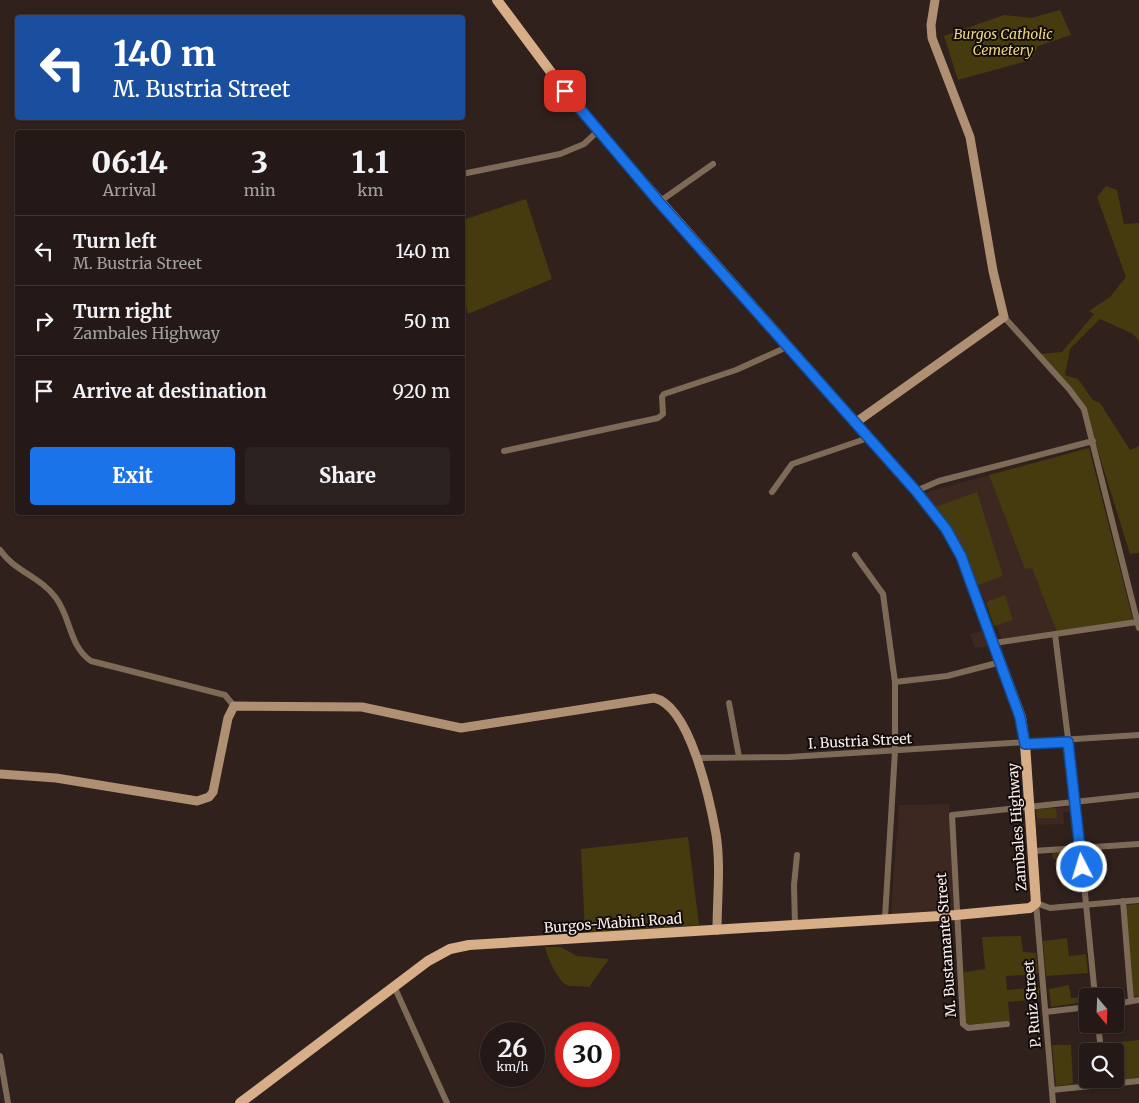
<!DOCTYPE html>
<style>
body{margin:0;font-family:Merriweather,serif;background:#2c221f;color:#f1f3f6;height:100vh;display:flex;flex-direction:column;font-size:19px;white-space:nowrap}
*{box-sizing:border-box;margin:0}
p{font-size:16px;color:#a3a0a1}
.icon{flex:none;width:28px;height:28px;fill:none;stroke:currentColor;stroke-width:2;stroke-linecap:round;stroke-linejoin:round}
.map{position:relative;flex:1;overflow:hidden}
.details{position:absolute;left:15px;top:130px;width:450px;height:385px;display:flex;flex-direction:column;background:#241916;border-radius:5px;box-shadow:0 1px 4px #0004,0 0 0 1px #413835}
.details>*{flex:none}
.banner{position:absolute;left:15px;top:15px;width:450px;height:105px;border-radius:5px;box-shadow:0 1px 4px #0004,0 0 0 1px #413835;background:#1a4fa0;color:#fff;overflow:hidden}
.needle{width:32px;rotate:161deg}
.buttons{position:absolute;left:1079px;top:988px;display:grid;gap:10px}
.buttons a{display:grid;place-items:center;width:45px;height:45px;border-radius:5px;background:#241916;box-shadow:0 1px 4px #0004,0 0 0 1px #413835;font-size:25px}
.speed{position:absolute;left:480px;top:1022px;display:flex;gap:10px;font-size:25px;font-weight:700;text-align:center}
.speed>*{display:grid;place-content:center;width:65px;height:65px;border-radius:50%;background:#241916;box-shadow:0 1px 4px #0004,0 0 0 1px #413835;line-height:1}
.speed small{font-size:12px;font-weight:400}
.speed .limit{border:8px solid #d22;background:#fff;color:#111}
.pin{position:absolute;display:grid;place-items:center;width:42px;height:42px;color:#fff;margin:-21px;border-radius:10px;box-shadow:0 2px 8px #0006}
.me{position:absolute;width:55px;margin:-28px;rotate:355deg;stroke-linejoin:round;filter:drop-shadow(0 0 4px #0008)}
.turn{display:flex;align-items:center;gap:18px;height:105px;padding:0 15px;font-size:22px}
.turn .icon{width:65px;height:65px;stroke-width:2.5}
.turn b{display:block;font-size:35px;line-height:42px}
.eta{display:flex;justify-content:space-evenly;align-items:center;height:85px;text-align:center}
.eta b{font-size:30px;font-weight:800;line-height:35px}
.cta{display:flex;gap:10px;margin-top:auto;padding:10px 15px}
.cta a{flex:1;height:58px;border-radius:5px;background:#1a73e8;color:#fff;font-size:20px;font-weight:800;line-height:58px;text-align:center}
.cta a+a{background:#2c221f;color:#f1f3f6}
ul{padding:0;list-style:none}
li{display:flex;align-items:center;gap:15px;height:70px;padding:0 15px;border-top:1px solid #413835}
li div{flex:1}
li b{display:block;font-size:19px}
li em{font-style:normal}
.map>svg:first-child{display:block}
.built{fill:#3d2721}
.green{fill:#453b0e}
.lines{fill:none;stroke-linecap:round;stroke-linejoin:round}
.street{stroke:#7d6a57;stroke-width:6}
.secondary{stroke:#b09072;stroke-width:9}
.primary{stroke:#d7ae87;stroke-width:10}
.route-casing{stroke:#114b97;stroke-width:12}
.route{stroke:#1a73e8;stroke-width:9}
.labels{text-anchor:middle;stroke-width:4;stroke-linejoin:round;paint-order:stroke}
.park-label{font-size:14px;font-style:italic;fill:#ecd77d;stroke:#130c0b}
.street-label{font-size:14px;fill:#fbf0ed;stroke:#130c0b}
</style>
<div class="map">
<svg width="1139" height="1103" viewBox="0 0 1139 1103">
<rect width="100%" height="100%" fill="#30211d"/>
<!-- built -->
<path class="built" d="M1089 448 1133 620 1002 640 964 553 948 523 924 493Z
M986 630 991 646 975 648 970 634Z
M949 804 954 911 891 914 899 805Z
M1070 807V812H1063L1064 824 1037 825 1036 809Z"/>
<!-- green -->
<path class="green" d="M1060 10 1071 35 1038 46 1031 60 958 80 944 36 1004 15 1031 18Z
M1106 186 1117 190 1124 224 1139 223V341L1133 334 1100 319 1070 349 1065 375 1078 379 1093 400 1100 403 1130 450 1139 446V553L1130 554 1088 419 1063 380 1064 377 1062 379 1039 354 1062 352 1094 314 1089 311 1110 297 1126 277 1097 197Z
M526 199 552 279 468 314 463 294V220Z
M1089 448 1133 620 1057 632 1032 568 1025 569 989 475Z
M977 492 1003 576 978 585 948 523 935 507Z
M1005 595 1013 620 994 626 986 602Z
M1056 808 1057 818H1037L1036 809Z
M688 837 699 925 585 933 581 849Z
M1077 848 1080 885 1062 886 1061 861 1053 859 1052 850Z
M1139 904V996L1132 997 1125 905Z
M1021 936 1023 952 1036 953 1038 974 1006 976 1007 990 1039 987V999L1008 1002 1010 1021 965 1025 964 972 985 969 982 937Z
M1067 938 1069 956 1086 954 1088 973 1046 976 1043 941Z
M545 947H561L577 956 609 959 589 987C582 986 576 986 570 986 559 985 547 957 545 947Z
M1069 985 1071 998 1083 997 1084 1002 1051 1007 1049 989Z
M1078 1011H1087L1088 1024H1095L1096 1031 1080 1034Z
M1139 1040V1080L1108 1082V1079H1115V1051L1105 1050 1122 1049 1121 1042Z
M1052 1045H1071L1073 1084 1056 1086Z"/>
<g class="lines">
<!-- street -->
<path class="street" d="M462 174 560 154 584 144 598 131
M659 202 713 164
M1004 317 1069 389 1084 409 1139 628
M504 451 658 418 663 414 662 397 664 394 736 370 787 347
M916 491 939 481 1093 441
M772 492 792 464 868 438
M0 550C14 571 41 577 56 598 71 618 69 646 91 661L225 695 234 706
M855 555 883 594 895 682V751L885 918
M1055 634 1076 802 1095 996
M994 643 1137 622
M895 682 947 676 1001 662
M729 703 739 757
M696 758 789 757 1139 735
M1034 851 1139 844
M1123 901 1131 1001
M795 925 794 885 797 855
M394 986 447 1103
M1115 1004 1139 1000
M1045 1012 1088 1007
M1007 1024 968 1028 963 1024 952 815 1139 795
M1098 1024 1101 1051
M0 1056 8 1103
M1052 1090 1139 1081
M1053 1103 1036 903 1050 908 1139 900"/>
<!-- secondary -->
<path class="secondary" d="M855 423 1004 317 993 271 970 137 932 38 931 25 935 0
M0 774 56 778 197 801 209 797 213 792 228 718 234 706 362 707 461 728 654 698C690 705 710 801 716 834 721 866 717 899 717 930"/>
<!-- primary -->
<path class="primary" d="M240 1103 428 961 450 949 469 945 956 915 1030 908 1036 903 1025 744 1021 717 961 556 946 529 916 491 598 131 565 91 497 0"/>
</g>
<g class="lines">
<!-- route casing -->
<g class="route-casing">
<path id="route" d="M565 91 659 202 916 491 946 529 961 556 1020 717 1025 744 1068 742 1082 867"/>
</g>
<!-- route -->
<use href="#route" class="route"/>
</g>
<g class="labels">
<!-- park labels -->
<g class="park-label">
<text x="1003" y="39">Burgos Catholic<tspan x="1003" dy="16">Cemetery</tspan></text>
</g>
<!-- street labels -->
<g class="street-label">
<text transform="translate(860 741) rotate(-3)" y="5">I. Bustria Street</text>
<text transform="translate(1017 827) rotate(-94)" y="5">Zambales Highway</text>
<text transform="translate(613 923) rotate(-4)" y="5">Burgos-Mabini Road</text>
<text transform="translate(946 945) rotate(-94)" y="5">M. Bustamante Street</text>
<text transform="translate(1032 1004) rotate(-95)" y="5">P. Ruiz Street</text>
</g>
</g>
</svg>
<div class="buttons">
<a><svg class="needle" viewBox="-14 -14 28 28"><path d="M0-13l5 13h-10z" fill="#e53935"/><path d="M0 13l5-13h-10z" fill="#a3a0a1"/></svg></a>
<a><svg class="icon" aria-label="search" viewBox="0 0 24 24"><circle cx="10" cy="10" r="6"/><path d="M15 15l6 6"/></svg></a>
</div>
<div class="speed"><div>26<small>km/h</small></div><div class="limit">30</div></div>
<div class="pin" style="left:565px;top:91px;background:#d93025"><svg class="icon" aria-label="arrive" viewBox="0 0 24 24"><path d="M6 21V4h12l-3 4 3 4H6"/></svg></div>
<svg class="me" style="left:1082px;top:867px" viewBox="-20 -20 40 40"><circle r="17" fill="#1a73e8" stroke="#fff" stroke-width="3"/><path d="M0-11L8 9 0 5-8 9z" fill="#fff"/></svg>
<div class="banner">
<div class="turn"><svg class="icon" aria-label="left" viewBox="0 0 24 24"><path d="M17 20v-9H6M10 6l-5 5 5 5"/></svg><div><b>140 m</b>M. Bustria Street</div></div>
</div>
<section class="details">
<div class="eta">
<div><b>06:14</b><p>Arrival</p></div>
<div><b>3</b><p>min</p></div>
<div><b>1.1</b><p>km</p></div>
</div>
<ul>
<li><svg class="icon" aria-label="left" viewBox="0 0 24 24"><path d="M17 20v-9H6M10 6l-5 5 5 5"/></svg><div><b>Turn left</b><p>M. Bustria Street</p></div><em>140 m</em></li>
<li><svg class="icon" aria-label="right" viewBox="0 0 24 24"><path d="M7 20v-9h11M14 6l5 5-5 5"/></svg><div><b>Turn right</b><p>Zambales Highway</p></div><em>50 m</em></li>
<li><svg class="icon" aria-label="arrive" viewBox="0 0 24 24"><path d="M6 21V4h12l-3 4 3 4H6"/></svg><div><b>Arrive at destination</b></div><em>920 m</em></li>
</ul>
<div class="cta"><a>Exit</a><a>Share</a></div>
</section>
</div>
